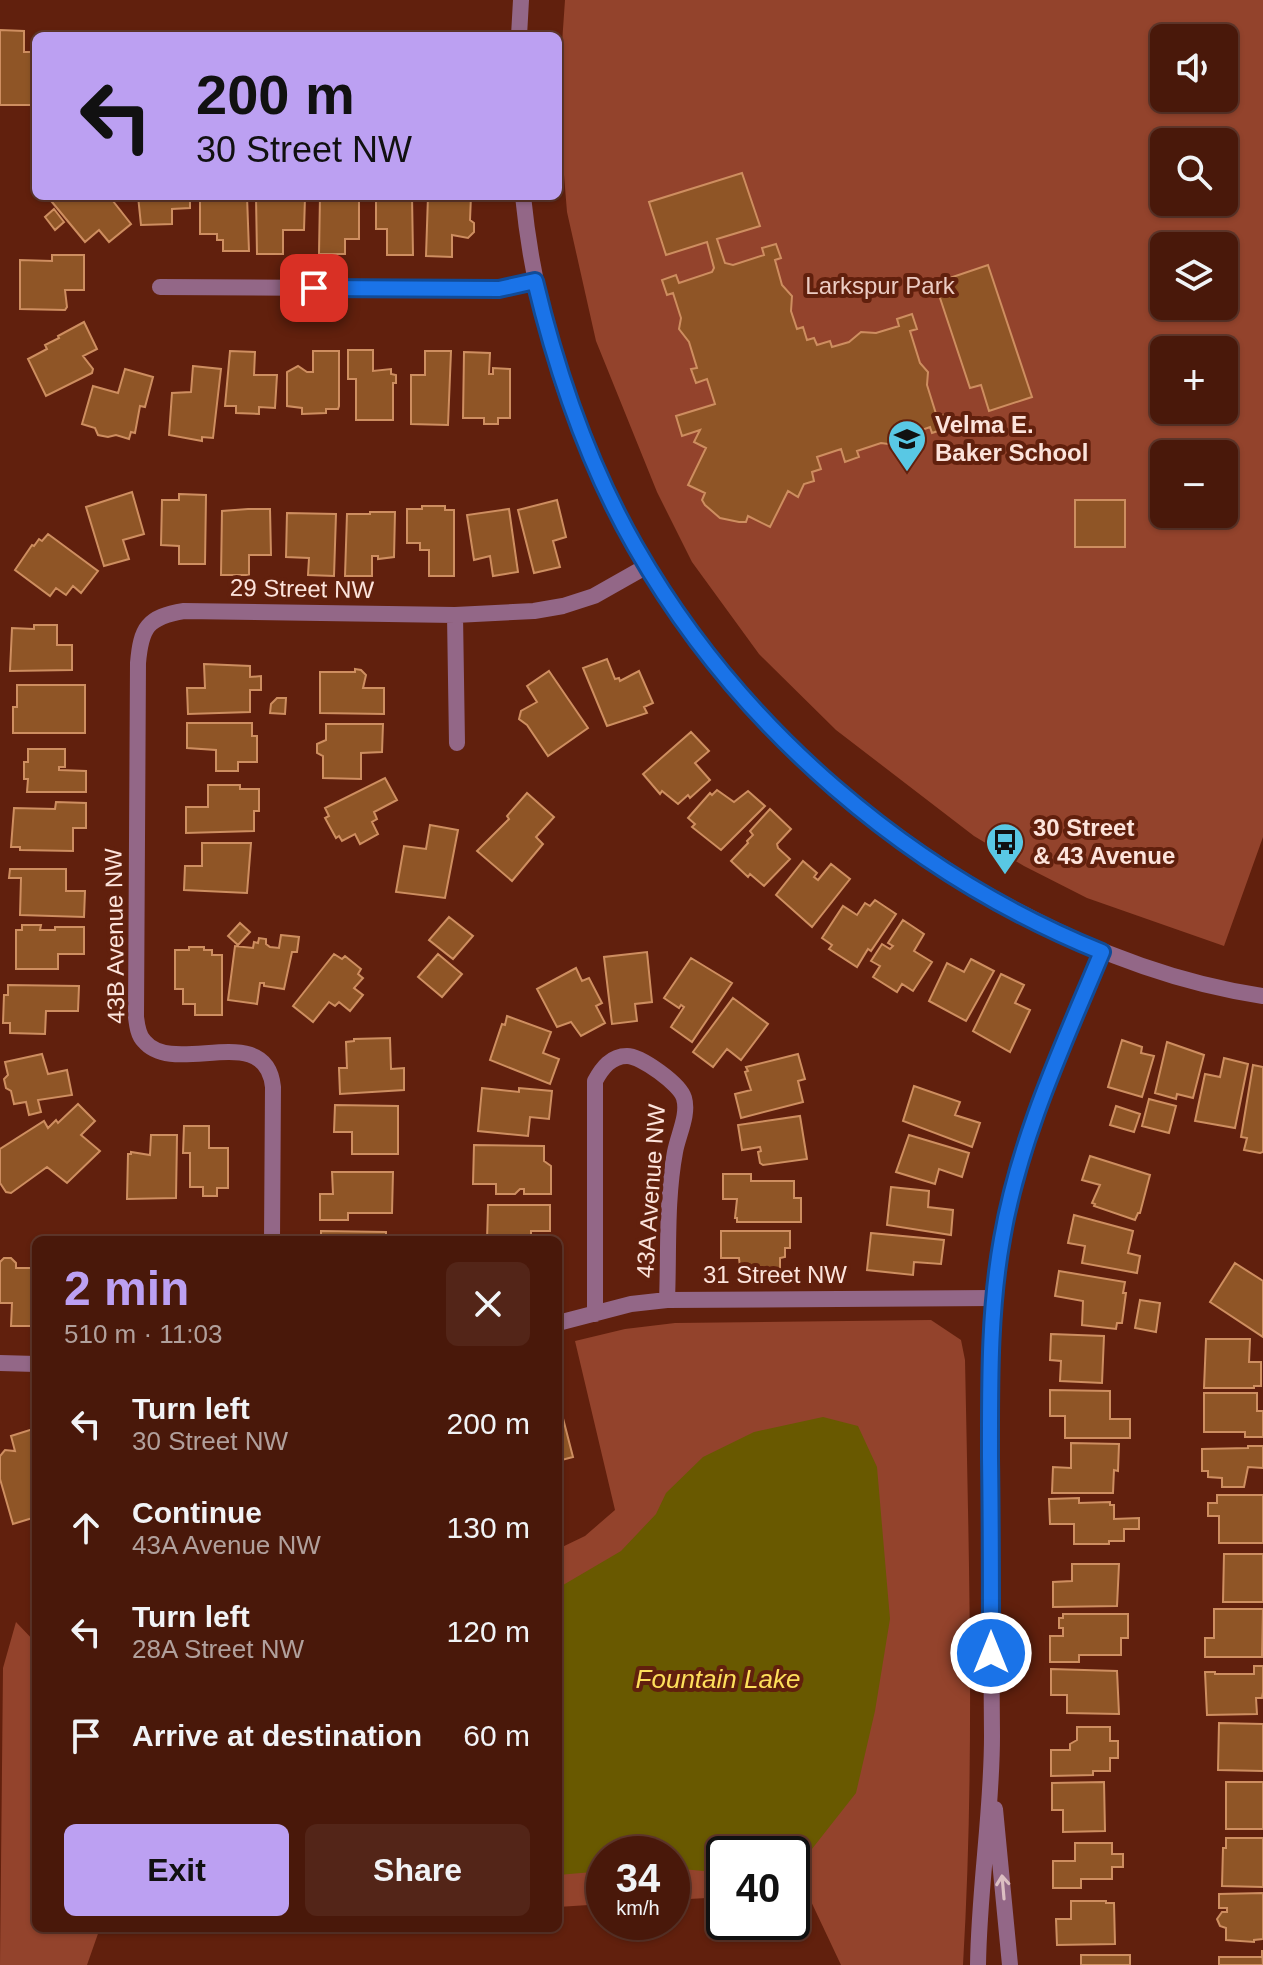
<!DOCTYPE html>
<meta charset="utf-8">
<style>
body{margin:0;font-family:Helvetica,sans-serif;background:#532518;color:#f1f3f6;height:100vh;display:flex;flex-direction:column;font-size:30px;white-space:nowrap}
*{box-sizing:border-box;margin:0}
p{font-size:26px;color:#b1a09c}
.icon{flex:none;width:44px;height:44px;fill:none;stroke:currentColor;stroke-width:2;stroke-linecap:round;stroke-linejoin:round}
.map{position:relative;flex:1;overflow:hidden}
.details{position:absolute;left:32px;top:1236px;width:530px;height:696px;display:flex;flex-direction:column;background:#49180a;border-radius:12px;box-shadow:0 2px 6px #0004,0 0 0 2px #61372b}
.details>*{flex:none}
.guide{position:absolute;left:32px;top:32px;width:530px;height:168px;border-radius:12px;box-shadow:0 2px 6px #0004,0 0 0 2px #61372b;background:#bca0f2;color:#111;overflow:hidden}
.fabs{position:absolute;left:1150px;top:24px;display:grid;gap:16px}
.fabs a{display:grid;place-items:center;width:88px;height:88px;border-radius:12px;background:#49180a;box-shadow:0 2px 6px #0004,0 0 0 2px #61372b;font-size:40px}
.speed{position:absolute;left:586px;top:1836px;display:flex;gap:16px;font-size:40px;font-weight:700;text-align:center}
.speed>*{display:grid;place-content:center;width:104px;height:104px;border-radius:50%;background:#49180a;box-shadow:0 2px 6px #0004,0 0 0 2px #61372b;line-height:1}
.speed small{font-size:20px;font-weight:400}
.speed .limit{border:4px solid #111;border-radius:12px;background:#fff;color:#111}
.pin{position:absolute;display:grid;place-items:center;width:68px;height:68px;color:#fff;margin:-34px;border-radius:16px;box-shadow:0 4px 12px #0006}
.me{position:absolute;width:88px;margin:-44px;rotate:0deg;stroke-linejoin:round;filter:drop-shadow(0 0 6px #0008)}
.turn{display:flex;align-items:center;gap:28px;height:168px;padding:0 32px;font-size:36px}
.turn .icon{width:104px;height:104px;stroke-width:2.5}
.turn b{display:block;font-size:56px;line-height:68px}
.round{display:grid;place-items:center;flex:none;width:84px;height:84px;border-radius:12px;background:#532518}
.headline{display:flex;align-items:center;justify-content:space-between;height:136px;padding:0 32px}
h1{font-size:48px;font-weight:700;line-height:60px;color:#bca0f2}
.primary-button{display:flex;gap:16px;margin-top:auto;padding:16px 32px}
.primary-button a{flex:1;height:92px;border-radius:12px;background:#bca0f2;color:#111;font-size:32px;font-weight:700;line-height:92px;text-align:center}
.primary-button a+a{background:#532518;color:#f1f3f6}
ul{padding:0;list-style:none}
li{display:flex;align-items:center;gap:24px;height:104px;padding:0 32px}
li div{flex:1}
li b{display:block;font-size:30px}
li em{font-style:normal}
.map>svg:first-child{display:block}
.green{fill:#93432c;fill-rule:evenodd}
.water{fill:#695900}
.building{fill:#8f5526;stroke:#ce8e60;stroke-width:2}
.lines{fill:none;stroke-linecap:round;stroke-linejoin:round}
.minor{stroke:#936787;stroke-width:16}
.tertiary{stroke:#936787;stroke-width:16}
.oneway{stroke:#dcbec2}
.route-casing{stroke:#114b97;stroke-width:20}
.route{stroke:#1a73e8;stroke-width:14}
.labels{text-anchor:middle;stroke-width:8;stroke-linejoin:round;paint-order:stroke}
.park-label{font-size:24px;fill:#ecccc3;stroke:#61200d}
.poi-label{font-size:24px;font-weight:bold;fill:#fce3db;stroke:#61200d;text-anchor:start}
.street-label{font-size:24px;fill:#fce3db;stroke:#61200d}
.water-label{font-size:26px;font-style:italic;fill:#fee05b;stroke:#61200d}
</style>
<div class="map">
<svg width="1263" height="1965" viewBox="0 0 1263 1965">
<rect width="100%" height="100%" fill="#61200d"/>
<!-- green -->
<path class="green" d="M565 0H1263V837L1224 946 1087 898 1024 866 974 836 836 730 759 654 692 562 657 492 596 341 567 212 558 101ZM1164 38H1224V98H1164ZM1164 142H1224V202H1164ZM1164 246H1224V306H1164ZM1164 350H1224V410H1164ZM1164 454H1224V514H1164Z
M931 1320 961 1340 965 1360C969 1562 975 1764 963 1965H841L799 1876 792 1878V1854H724V1897L672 1900V1854H604V1904L558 1907V1549L585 1536 615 1510 575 1341 625 1329 675 1323Z
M16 1622 36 1643V1928H100L87 1965H0L3 1668Z"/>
<!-- water -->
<path class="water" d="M823 1417 858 1426 877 1467 890 1619 875 1711 856 1793 808 1854 792 1861V1854H724V1873L672 1868V1854H604V1871L558 1875V1588L621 1551 656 1514 666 1493 703 1457 754 1432Z"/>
<!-- building -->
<path class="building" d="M0 30 24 31V52H36V105H0Z
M72 31H97V36H72Z
M104 31H133V36H104Z
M176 32H201V36H176Z
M742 173 760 226 717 239 725 263 733 265 764 255 762 248 776 244 781 258 775 260 782 285 792 296 791 311 797 329 803 327 807 340 814 338 817 345 830 341 832 347 849 342 861 332 876 333 899 326 897 319 912 314 917 329 910 331 920 363 928 372 927 385 937 417 943 415 947 428 932 433 930 427 908 435 896 445 881 443 857 451 859 457 845 462 841 449 817 457 821 469 812 472 814 481 804 484 798 497 788 491 770 527 748 516 746 522H739L720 518 705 505 702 500 705 493 688 485 706 448 694 442 700 430 682 436 676 416 715 404 707 379 696 383 691 369 697 368 689 342 679 329 681 318 673 293 667 295 662 280 676 275 679 283 712 272 714 268 707 242 666 255 649 202Z
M59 196H109L131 224 109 242 99 230 85 242 52 202Z
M138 196H190V208L172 209V224L141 225Z
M200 196H247L249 251H223V240H217V234H200Z
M270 196 305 197 304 230H283V254H257L256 197Z
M320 196H359V239H345V254H319Z
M376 196H412L413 255H387V229H376Z
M428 196H471L470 220 474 223V232L468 238 452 235V257L426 256Z
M54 209 64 222 55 230 45 217Z
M52 255H84V290H65L67 307 65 310 20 309V260L52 261Z
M988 265 1032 397 989 411 981 385 970 388 935 283Z
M84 322 97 349 83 356 93 369 92 373 46 396 28 359 47 349 45 345 59 338 58 336Z
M348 350H373V371L391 369V374L396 375V383H393V420H356V379H348Z
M230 351 255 352 254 375H277L275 408 259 407V414L236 413V406H225Z
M313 351H339V406L338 409H326V413L302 414V408L287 406V372L298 366 307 372H313Z
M425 351H451L448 425 411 424V375H425Z
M464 352 490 353 489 374H493V368L510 369V418H498V424H484V418H463Z
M193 366 221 369 213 438 202 437V441L169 435 172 393 191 392Z
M125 369 153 377 145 407 140 406 135 433 131 432 129 439 116 435 108 437 98 435 95 428 82 424 93 386 118 393Z
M132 492 144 534 123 540 129 559 104 566 86 507Z
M179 494 206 495 205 564H179V546L161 545 162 500H179Z
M557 500 566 537 553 541 560 567 534 573 518 510Z
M1075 500H1125V547H1075Z
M422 506H445V510H454V576H429V550H420V543H407V509H422Z
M248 509H270L271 555H249V575H221L222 511Z
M509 509 518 572 493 576 490 556 474 560 467 515Z
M370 512H395L394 557 378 559V556H372V576H345L347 514H370Z
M287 513 336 514 334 576 308 575 309 558 286 557Z
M48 534 98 571 81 593 73 586 66 595 56 588 50 596 15 570 32 545 34 546 39 539 42 541Z
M34 625H57V645H72V670L10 671 12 628 34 629Z
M607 659 615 679 619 678 620 681 639 671 653 703 644 707 647 713 607 726 583 668Z
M204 664 250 666V677L261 676V690H250V712L188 714 187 688H205Z
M355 669 361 670 366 675 363 688H384V714L320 713V672H355Z
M549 671 588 728 548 756 527 725 519 719 521 711 537 702 527 686Z
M17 685H85V733H13V707H17Z
M277 698H286L285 714 270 713 271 704Z
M187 723H252V736H257V762H238V771H216V750L187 748Z
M326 724H383L382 752 361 753V779L323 778V756L317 753V744L326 740Z
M691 732 709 751 695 763 710 780 690 798 688 795 678 804 662 791 660 794 643 774Z
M28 749H65V767H59V770L86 771V792H27L28 779H24V762H28Z
M385 778 397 800 374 812 377 819 372 822 378 834 360 844 355 834 342 841 339 836 336 838 325 818 329 816 325 808Z
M208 785H240V789H259V811H254V831L186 833V807H208Z
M717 790 734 802 748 791 765 806 721 850 692 827 695 824 688 818 710 793 712 795Z
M527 793 554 817 536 837 543 844 512 881 477 851 509 819 507 816Z
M56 802 86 803V828H73V851L20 850V847H11L14 808 55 809Z
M770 809 791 829 777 844 778 848 790 859 764 886 750 874 748 877 731 861 748 843 747 841 753 835 750 831Z
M430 825 458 830 445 898 396 892 404 846 426 849Z
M202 843H251L247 893 184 890 185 866H202Z
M803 861 817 873 814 877 818 880 831 864 850 879 812 927 776 895Z
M10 869H66V891H85L84 917 20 915 21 878H9Z
M875 900 896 914 871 951 868 949 857 967 829 949 832 945 822 938 843 906 857 915 865 903 870 906Z
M449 917 473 936 453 959 429 940Z
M903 920 924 934 914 951 932 962 913 991 902 984 897 992 873 977 880 966 871 961 882 944 890 949 893 946 888 943Z
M240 923 250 932 238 945 228 936Z
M22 925H41L40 930H55V927H84V954H58V969H16V930H22Z
M281 935 299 937 297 952H292L284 989 264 986V983H260L257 1004 228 1000 235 946 253 948 254 942 258 943 259 938 266 939V944L270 947 279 948Z
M189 947H204V950H212V955H222V1015H195V1004H183V989H175V950H189Z
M647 952 652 1002 635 1004 637 1021 612 1024 604 957Z
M334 954 342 959 345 956 361 969 358 974 363 978 354 988 363 995 350 1011 339 1002 335 1006 329 1002 313 1022 293 1006Z
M438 954 462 974 442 997 418 977Z
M691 958 732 983 692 1042 671 1027 684 1007 681 1005 679 1008 664 998Z
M971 959 994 971 966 1021 929 1001 947 963 964 972Z
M576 968 582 981 589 978 602 1003 596 1006 605 1023 581 1036 571 1022 557 1027 537 989Z
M1001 974 1024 985 1015 1003 1030 1010 1010 1052 973 1031Z
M8 985 79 986 78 1011H46L45 1034 10 1033V1023H3L4 995H8Z
M733 998 768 1024 741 1060 727 1049 713 1067 693 1052Z
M507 1016 551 1032 543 1053 559 1059 550 1084 490 1060 502 1024 505 1025Z
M390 1038 391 1069 404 1068V1090L340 1094 339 1068H347L346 1042 354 1041V1039Z
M1122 1040 1142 1047 1141 1053 1154 1056 1142 1097 1108 1087Z
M1167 1042 1204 1055 1193 1098 1177 1094 1176 1099 1155 1093Z
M42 1054 48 1074 67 1070 72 1095 38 1100 41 1112 29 1115 26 1102 14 1104 11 1091 6 1088 4 1079 8 1075 5 1062Z
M798 1054 805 1079 798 1081 803 1102 741 1118 735 1094 751 1090 745 1072 748 1071 746 1067Z
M1224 1058 1248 1064 1235 1128 1195 1121 1205 1074 1220 1077Z
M1253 1065 1263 1067V1152L1260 1153 1244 1150 1247 1138 1241 1137Z
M914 1086 960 1102 955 1115 980 1123 972 1147 903 1121Z
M482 1088 519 1092V1088L552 1091 549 1119 530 1117 528 1136 478 1131Z
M1149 1099 1176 1106 1169 1133 1142 1126Z
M78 1104 95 1121 81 1135 100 1151 67 1183 47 1167 11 1193 6 1192 0 1183V1149L44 1121 48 1128 56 1120 58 1123Z
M335 1105 398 1106V1154H352V1132H334Z
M1116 1106 1140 1114 1134 1132 1110 1125Z
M800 1116 807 1159 763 1165 760 1163 758 1152 761 1151 760 1147 742 1150 738 1125Z
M184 1126H209V1148H228V1188H217V1196H203V1187H190V1153H183Z
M151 1135H177L176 1198 127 1199 128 1154H131V1152L150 1155Z
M909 1135 969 1153 962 1177 939 1169 935 1184 896 1172Z
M474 1145 544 1146V1161L551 1166V1194H524V1189H520L515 1194H496V1184H473Z
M1090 1156 1150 1175 1140 1213H1138L1135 1220 1094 1206 1095 1204 1092 1203 1100 1185 1082 1180Z
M332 1172H393L392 1213H348V1220H320V1194H333Z
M723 1174H751V1181H794V1198H801V1222H737V1218H735L737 1199H723Z
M891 1187 929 1191 928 1207 953 1210 951 1235 887 1225Z
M488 1205H550V1231H531V1240H487Z
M1074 1215 1133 1231 1128 1253 1140 1256 1137 1273 1082 1263 1085 1246 1068 1243Z
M321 1231 386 1232V1240H321Z
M721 1231H790V1248H785V1257L780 1258V1271H750L749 1267H740L739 1258H721Z
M871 1233 944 1240 941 1264 914 1262 913 1275 867 1270Z
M4 1258H11L16 1263V1268H36V1326H11L12 1303H0V1262Z
M1235 1263 1263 1281V1337L1210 1302Z
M1059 1271 1125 1282 1123 1293H1126L1122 1323H1117L1116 1329 1082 1325 1083 1301 1055 1296Z
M1140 1300 1160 1303 1156 1332 1135 1328Z
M1051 1334 1104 1336 1102 1383 1060 1381 1061 1361 1050 1360Z
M1206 1339H1250L1249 1362H1261V1386H1254V1388H1204Z
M1050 1390 1110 1391V1419H1130V1438H1065V1416H1050Z
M1204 1393H1257V1411H1263V1437H1245V1432H1204Z
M558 1399 573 1457 558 1461Z
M36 1428V1517L13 1524 0 1479V1456L5 1450 15 1451 11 1436Z
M1071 1443 1119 1444 1118 1471 1114 1470 1113 1493H1052L1053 1467 1071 1468Z
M1248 1446H1263V1468L1248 1467 1244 1487H1222V1478L1208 1477V1471H1202V1449L1248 1448Z
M1217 1495H1263V1543H1219V1516H1208V1503H1217Z
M1079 1498V1503L1110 1502V1505H1114V1519L1139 1518V1529H1124V1541H1109V1544H1074V1524H1050L1049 1499Z
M1224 1554H1263V1602H1223Z
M1072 1564H1119L1117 1606 1053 1607V1582L1072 1581Z
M1214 1609H1263L1262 1657H1205V1638H1214Z
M1063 1614H1128V1638H1121V1655H1079V1662H1050V1636H1063V1628H1059V1618H1063Z
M1254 1666H1263V1692L1262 1698H1256L1257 1714 1207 1715 1205 1672H1215V1674H1254Z
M1051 1669 1117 1671 1119 1714 1067 1713V1695H1051Z
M1219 1723 1263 1724V1771L1218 1770Z
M1077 1727H1110V1741H1118V1758H1110V1771H1093V1775L1051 1776V1750H1070V1744L1077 1740Z
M1104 1782 1105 1831 1063 1832V1810H1052V1783Z
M1226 1782H1263V1829H1226Z
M1226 1838H1263V1887L1222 1886 1223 1848H1226Z
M1075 1843H1112V1854H1123V1867H1112V1879H1081V1888H1053V1861H1075Z
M1263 1893V1939L1254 1940V1942L1226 1940V1928L1220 1926 1217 1919 1222 1912H1227V1908H1219V1894Z
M1071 1901H1106V1903H1114L1115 1944 1057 1945 1056 1919H1071Z
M1262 1950 1263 1965H1219V1957H1262Z
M1081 1955H1130V1965H1081Z"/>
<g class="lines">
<!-- minor -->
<path class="minor" d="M160 287 499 289 535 281
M455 615 457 743
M272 1240 273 1087C266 1019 174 1078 144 1041 138 1035 137 1025 136 1017L138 663C141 628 147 617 184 611L455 615 534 611 563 606 594 596 647 566
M595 1314V1081C602 1068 611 1056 627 1056 641 1056 680 1084 684 1098 689 1115 678 1135 675 1152 666 1200 669 1252 667 1300
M558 1323 631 1304 667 1300 994 1298
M0 1363 36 1364"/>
<!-- tertiary -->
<path class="tertiary" d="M519 36 521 0
M523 196C553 491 724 737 976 888 1065 940 1160 981 1263 996
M995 1809 1010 1965
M978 1965C979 1888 992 1813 992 1736 991 1648 991 1559 990 1471 990 1392 987 1313 1003 1236 1022 1137 1063 1044 1102 952"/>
</g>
<!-- one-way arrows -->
<defs><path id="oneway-shaft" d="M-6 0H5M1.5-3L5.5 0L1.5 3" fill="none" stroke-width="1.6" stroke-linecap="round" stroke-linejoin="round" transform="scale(2)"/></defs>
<use class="oneway" href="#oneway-shaft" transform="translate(1003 1887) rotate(-95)"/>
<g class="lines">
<!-- route casing -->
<g class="route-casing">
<path id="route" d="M314 288 499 289 535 281C557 373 588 464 635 546 738 727 909 874 1102 952 1063 1045 1019 1139 1002 1239 989 1311 990 1385 990 1458 991 1523 991 1588 991 1653"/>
</g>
<!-- route -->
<use href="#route" class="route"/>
</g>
<!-- icons -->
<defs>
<g id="school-pin" transform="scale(2)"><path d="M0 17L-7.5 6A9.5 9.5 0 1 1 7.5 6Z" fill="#59c8e4" stroke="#61200d"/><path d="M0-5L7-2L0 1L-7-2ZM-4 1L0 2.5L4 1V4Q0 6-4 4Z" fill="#111"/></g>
<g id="bus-pin" transform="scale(2)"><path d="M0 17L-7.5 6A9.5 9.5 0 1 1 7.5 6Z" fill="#59c8e4" stroke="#61200d"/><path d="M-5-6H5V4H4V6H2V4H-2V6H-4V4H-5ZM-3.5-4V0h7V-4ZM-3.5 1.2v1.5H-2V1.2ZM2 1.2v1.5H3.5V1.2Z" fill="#111"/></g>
</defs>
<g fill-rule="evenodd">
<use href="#school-pin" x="907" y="439"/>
<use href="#bus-pin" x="1005" y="842"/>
</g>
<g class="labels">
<!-- park labels -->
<g class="park-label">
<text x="880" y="294">Larkspur Park</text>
</g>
<!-- poi labels -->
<g class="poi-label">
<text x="935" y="433">Velma E.<tspan x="935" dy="28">Baker School</tspan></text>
<text x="1033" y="836">30 Street<tspan x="1033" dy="28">&amp; 43 Avenue</tspan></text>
</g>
<!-- street labels -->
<g class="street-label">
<text transform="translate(302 589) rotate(1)" y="8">29 Street NW</text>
<text transform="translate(115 936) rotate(-91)" y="8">43B Avenue NW</text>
<text transform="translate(651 1191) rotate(-86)" y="8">43A Avenue NW</text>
<text x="775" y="1283">31 Street NW</text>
</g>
<!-- water labels -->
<g class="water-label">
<text x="718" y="1688">Fountain Lake</text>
</g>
</g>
</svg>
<div class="fabs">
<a><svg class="icon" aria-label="sound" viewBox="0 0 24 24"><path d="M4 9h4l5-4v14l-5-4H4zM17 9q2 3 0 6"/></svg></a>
<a><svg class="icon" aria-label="search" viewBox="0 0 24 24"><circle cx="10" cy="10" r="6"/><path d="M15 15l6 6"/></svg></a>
<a><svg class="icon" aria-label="layers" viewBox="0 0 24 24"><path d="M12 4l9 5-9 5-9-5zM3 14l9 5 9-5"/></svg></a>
<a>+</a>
<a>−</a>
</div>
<div class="speed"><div>34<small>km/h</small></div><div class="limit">40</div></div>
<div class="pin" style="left:314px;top:288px;background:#d93025"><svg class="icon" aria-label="arrive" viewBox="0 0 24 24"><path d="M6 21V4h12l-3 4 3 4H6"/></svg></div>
<svg class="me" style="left:991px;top:1653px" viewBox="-20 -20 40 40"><circle r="17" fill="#1a73e8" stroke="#fff" stroke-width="3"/><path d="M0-11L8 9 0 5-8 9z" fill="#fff"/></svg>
<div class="guide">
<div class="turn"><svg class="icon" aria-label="left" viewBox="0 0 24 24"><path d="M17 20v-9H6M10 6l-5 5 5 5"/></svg><div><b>200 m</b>30 Street NW</div></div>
</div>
<section class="details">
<div class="headline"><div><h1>2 min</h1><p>510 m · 11:03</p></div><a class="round"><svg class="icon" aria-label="close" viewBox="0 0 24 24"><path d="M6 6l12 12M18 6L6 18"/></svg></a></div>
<ul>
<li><svg class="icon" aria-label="left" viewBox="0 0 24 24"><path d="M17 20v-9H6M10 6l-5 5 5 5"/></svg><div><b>Turn left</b><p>30 Street NW</p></div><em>200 m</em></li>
<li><svg class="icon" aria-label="ahead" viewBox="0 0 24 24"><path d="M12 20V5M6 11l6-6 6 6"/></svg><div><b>Continue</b><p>43A Avenue NW</p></div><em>130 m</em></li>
<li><svg class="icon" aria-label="left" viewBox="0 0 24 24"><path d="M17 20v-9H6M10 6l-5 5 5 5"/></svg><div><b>Turn left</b><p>28A Street NW</p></div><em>120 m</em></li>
<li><svg class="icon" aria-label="arrive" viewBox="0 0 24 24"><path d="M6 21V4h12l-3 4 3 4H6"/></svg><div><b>Arrive at destination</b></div><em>60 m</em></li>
</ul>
<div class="primary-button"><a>Exit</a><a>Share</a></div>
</section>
</div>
